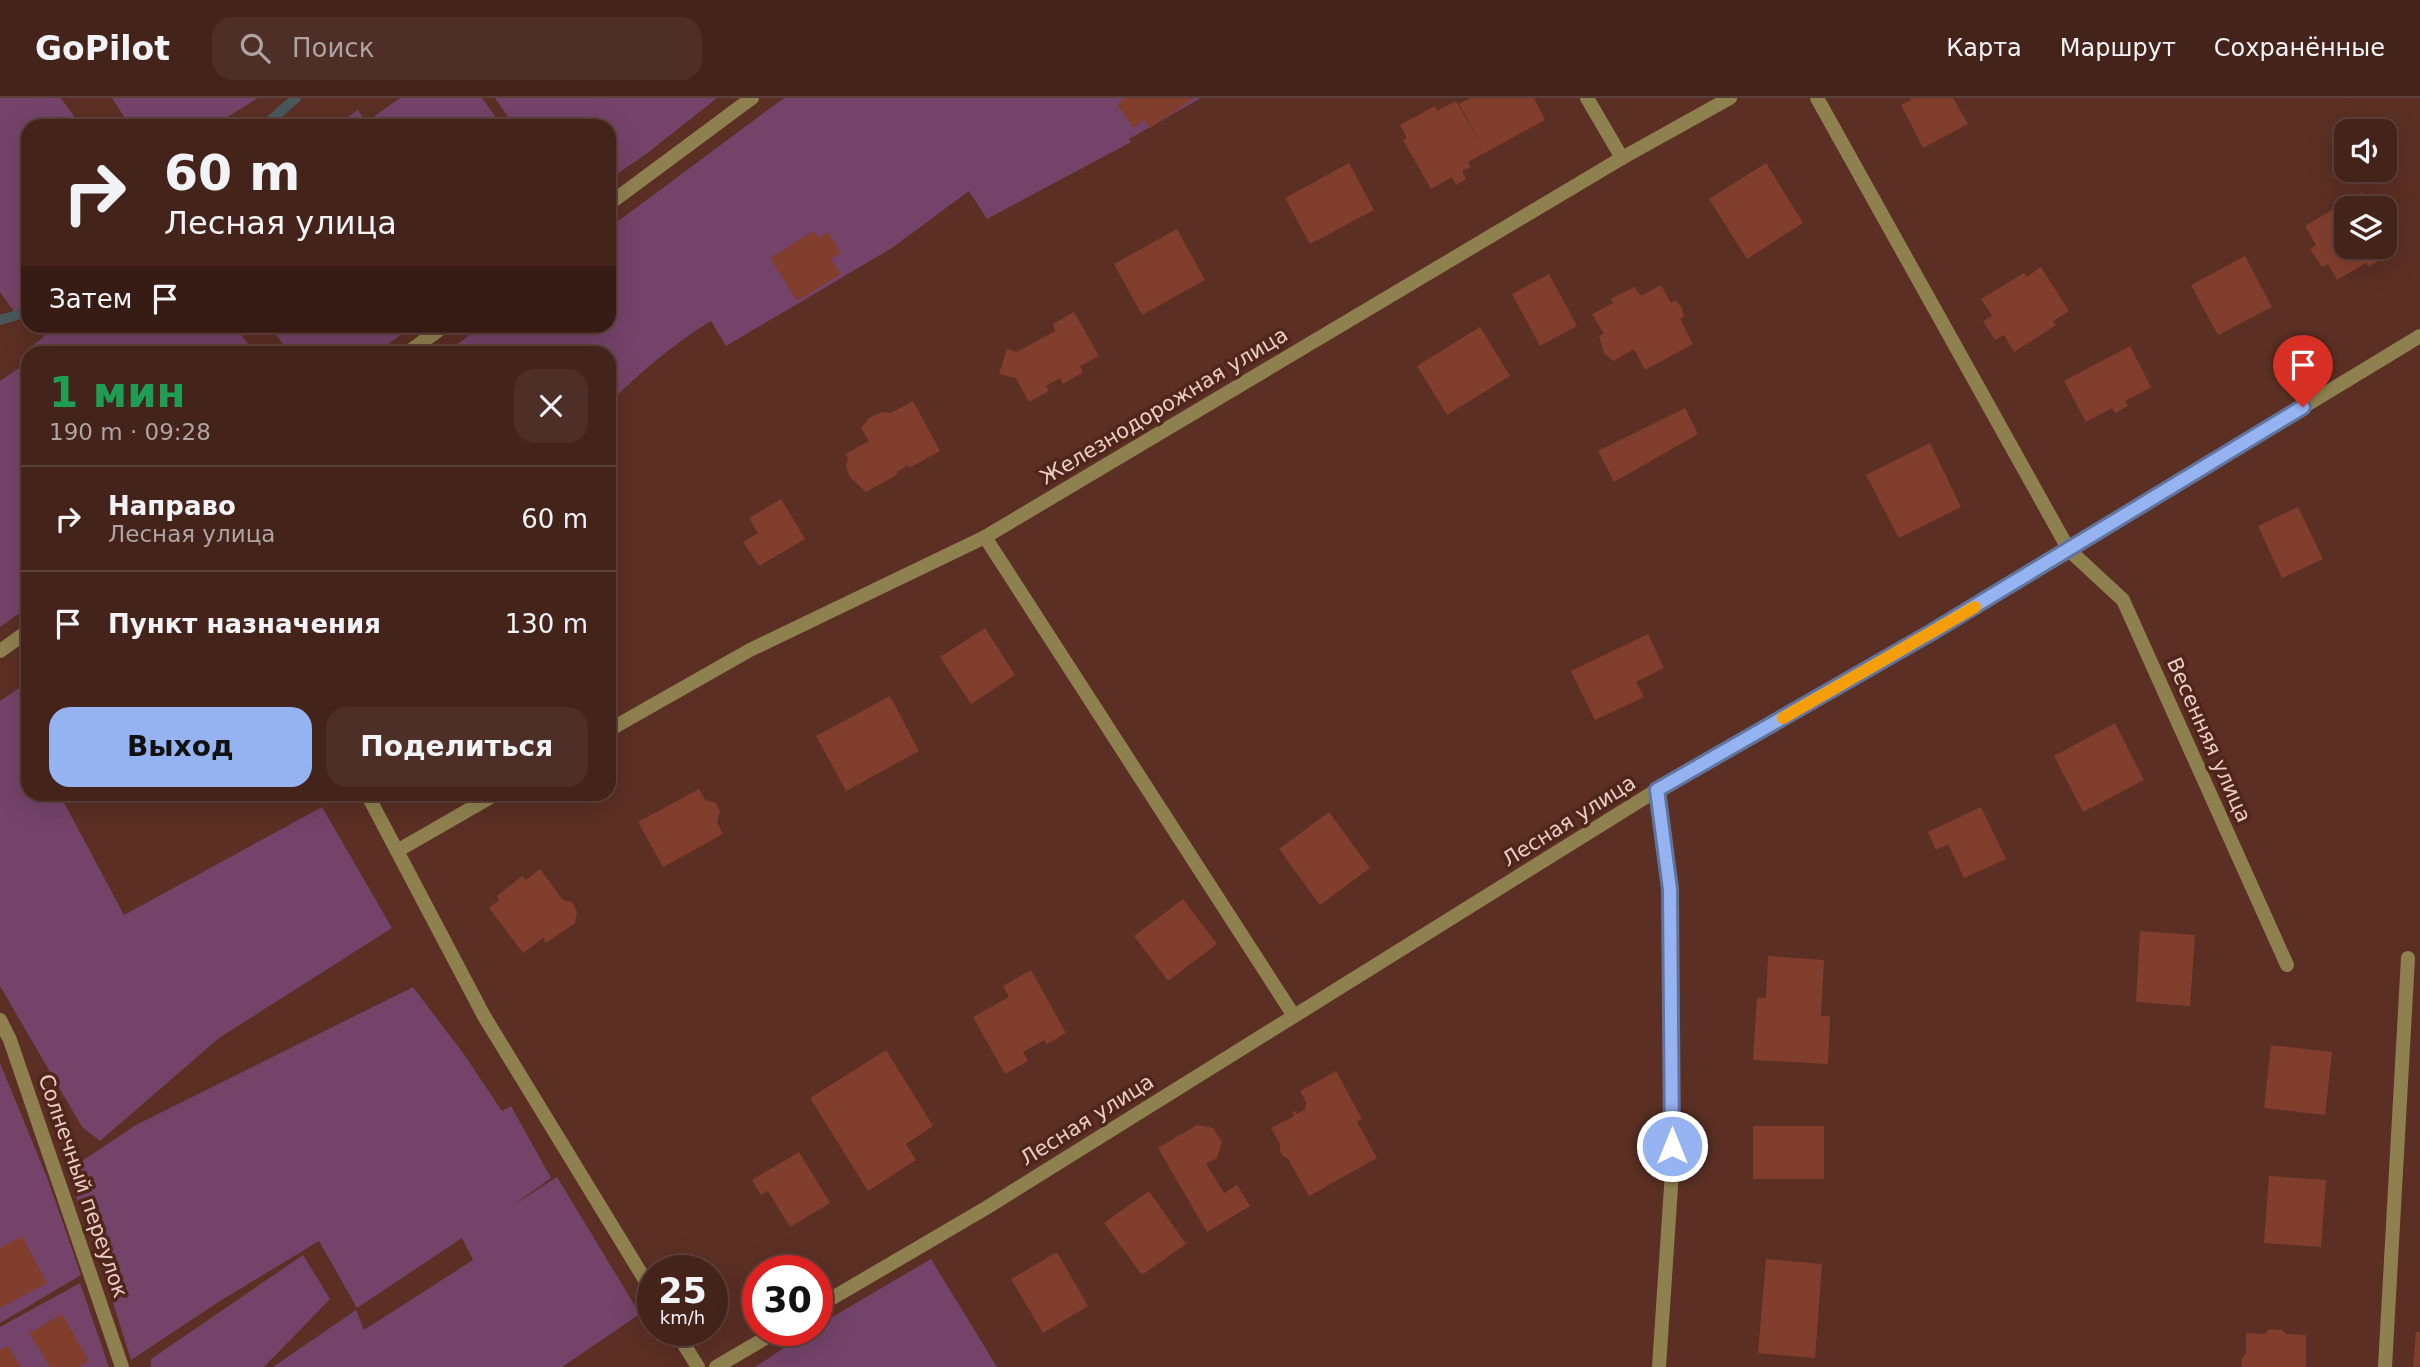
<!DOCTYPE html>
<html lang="ru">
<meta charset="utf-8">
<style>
body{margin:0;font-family:"DejaVu Sans",sans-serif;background:#4e2f28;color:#f1f3f6;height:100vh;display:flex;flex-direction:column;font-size:26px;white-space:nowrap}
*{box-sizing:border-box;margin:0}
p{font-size:23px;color:#afa4a3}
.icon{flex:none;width:38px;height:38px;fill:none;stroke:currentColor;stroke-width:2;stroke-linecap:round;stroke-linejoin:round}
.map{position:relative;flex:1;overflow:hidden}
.details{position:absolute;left:21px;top:248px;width:595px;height:455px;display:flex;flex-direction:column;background:#44231b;border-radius:21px;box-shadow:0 7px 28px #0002,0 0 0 2px #5c403a}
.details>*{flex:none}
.banner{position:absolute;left:21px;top:21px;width:595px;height:214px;border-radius:21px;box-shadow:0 7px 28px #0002,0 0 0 2px #5c403a;background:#44231b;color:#f1f3f6;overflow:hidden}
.controls{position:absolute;left:2334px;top:21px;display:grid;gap:14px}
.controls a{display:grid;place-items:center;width:63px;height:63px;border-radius:14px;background:#44231b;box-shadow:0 7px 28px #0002,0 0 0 2px #5c403a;font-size:35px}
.speed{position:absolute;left:637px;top:1157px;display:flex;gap:14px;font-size:35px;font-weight:700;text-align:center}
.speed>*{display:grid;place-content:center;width:91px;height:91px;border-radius:50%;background:#44231b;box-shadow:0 7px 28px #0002,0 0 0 2px #5c403a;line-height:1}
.speed small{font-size:18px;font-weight:400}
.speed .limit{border:10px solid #d22;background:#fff;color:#111}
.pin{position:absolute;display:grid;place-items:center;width:60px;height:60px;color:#fff;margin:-72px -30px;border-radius:50% 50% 50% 0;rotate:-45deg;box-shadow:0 0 7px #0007}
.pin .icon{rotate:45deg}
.me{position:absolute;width:77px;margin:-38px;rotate:0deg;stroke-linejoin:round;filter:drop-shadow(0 0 5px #0008)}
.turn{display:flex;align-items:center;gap:24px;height:147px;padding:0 28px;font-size:32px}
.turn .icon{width:91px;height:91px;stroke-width:2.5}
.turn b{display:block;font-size:49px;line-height:60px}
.then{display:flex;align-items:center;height:66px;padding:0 28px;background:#0003;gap:14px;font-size:26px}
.round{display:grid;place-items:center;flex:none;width:74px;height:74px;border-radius:21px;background:#4e2f28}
.headline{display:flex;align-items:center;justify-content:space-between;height:119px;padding:0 28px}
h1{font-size:42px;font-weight:600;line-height:52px;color:#1e9e55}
.button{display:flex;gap:14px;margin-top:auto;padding:14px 28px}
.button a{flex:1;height:80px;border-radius:21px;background:#95b2f1;color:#111;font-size:28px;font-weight:600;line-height:80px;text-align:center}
.button a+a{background:#4e2f28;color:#f1f3f6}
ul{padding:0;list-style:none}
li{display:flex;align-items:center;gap:21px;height:105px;padding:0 28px;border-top:2px solid #5c403a}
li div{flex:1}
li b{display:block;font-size:26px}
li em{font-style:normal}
header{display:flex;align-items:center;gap:42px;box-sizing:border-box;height:98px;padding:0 35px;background:#44231b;border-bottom:2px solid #5c403a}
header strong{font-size:33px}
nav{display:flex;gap:38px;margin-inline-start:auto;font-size:24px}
.search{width:490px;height:63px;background:#4e2f28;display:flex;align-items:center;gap:18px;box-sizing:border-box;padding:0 24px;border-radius:21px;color:#afa4a3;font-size:26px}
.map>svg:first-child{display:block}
.green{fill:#744369}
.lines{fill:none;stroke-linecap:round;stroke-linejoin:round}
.stream{stroke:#4a585b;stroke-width:10}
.building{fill:#823e2d}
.service{stroke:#8f814f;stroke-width:14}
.minor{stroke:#8f814f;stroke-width:14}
.tertiary{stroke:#8f814f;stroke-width:14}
.route-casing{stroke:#61749d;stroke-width:18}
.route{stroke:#95b2f1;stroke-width:12}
.slow{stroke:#f59e0b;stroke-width:12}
.labels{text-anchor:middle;stroke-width:7;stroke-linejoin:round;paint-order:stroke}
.street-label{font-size:21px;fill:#eacdc6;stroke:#50251a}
</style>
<header>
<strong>GoPilot</strong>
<div class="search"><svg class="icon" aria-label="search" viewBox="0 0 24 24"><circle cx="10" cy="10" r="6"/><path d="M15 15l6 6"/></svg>Поиск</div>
<nav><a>Карта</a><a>Маршрут</a><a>Сохранённые</a></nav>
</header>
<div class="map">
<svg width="2420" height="1269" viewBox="0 0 2420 1269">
<rect width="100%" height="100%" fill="#5b2f24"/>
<!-- green -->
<path class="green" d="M0 0H61L81 28H28V202L15 215 0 194Z
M112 0H258L213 28H130Z
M400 0H482L502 28H335L358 12 366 24Z
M495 0H717L650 53 609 82V28H514Z
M784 0H1201L1129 41 1131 44 987 121 969 93 892 150 726 248 711 223C673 246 641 274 609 305V256H444L482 228H609V130Z
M57 228H234L255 255H33L30 250Z
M269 228H413L376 255H290Z
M28 264V509L0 529V283Z
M28 584V696L60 697 124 817 322 709 392 830 219 940 100 1043 82 1029 0 888V603Z
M413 889 463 955 502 1013 511 1008 551 1080 512 1108 557 1079 640 1216 562 1269H273L356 1212 364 1232 473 1162 462 1140 357 1210 319 1143 220 1203 131 1262 105 1179 67 1073 136 1027Z
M0 965 48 1082 81 1177 0 1225Z
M303 1157 330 1201 264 1269H151V1261Z
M931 1161 997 1269H755L811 1232H817V1228Z
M80 1185 109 1269H0V1229Z"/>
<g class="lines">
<!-- stream -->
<path class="stream" d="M264 28 296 0
M0 222 28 214"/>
</g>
<!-- building -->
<path class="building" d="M1125 0H1194L1150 30 1144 22 1133 30 1117 6Z
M1471 0H1534L1545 22 1468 64 1471 69 1462 73 1466 81 1456 87 1452 79 1431 91 1403 42 1407 40 1400 27 1435 8 1437 13 1456 3 1484 51 1459 6Z
M1910 0H1953L1968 26 1923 50 1901 7 1911 2Z
M1349 65 1374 112 1310 146 1285 100Z
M1766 65 1803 125 1747 161 1709 101Z
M2362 94 2372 110H2347V149H2385V134L2396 153 2368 169 2366 165 2337 182 2328 166 2322 169 2310 151 2316 147 2305 128Z
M1177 131 1205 182 1142 217 1114 166Z
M814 133 819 140 828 134 841 155 831 161 841 176 797 203 770 160Z
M2245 158 2272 209 2218 237 2191 187Z
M2041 169 2069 213 2053 223 2056 227 2014 254 2004 237 1995 242 1983 223 1992 218 1981 201 2024 175 2026 179Z
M1549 176 1577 228 1540 248 1512 196Z
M1661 187 1671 205 1675 202 1682 210 1684 219 1680 221 1693 246 1645 272 1634 251 1613 263 1604 255 1599 238 1604 236 1592 216 1613 205 1611 201 1634 189 1641 198Z
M1074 214 1099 258 1080 268 1083 274 1063 286 1060 280 1046 288 1049 293 1029 304 1016 280 999 276 1007 251 1017 254 1055 233 1053 226Z
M1480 229 1510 278 1447 317 1417 268Z
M2130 248 2151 289 2125 303 2128 308 2115 315 2112 310 2086 324 2064 283Z
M913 303 940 353 909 370 908 367 897 374 898 376 866 394 850 379 846 368 848 360 845 356 869 343 861 330 869 320 882 314 891 315Z
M1685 310 1698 336 1614 384 1598 353Z
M1930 345 1961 409 1899 440 1866 377Z
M781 401 805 441 759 468 743 444 758 435 749 420Z
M2298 409 2323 461 2282 480 2258 428Z
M985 530 1015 577 971 606 940 559Z
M1648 536 1664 570 1636 584 1644 599 1595 622 1571 573Z
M890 598 919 653 846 693 816 638Z
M2115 625 2144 682 2083 714 2054 658Z
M699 691 705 702 716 705 720 714 717 724 723 736 663 769 638 724Z
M1981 709 2006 761 1964 780 1948 746 1936 752 1928 734Z
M1329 714 1370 770 1320 807 1279 751Z
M540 771 563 802 572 804 577 814 575 825 546 845 543 840 523 855 489 810 499 802 497 798 522 778 526 782Z
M1183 801 1217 846 1168 883 1134 838Z
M2140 833 2195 837 2190 908 2136 904Z
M1768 858 1824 862 1821 918H1830L1828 966 1753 962 1757 900H1766Z
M1031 872 1066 935 1047 946 1044 942 1023 954 1028 963 1005 976 973 919 1009 899 1003 888Z
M2271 947 2332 954 2325 1017 2264 1010Z
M886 952 933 1028 906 1046 916 1062 868 1093 810 1000Z
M1336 973 1362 1021 1357 1024 1377 1060 1309 1098 1288 1061 1283 1058 1280 1052V1046L1271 1030 1294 1018 1292 1015 1295 1013 1297 1016 1306 1011 1305 1008 1307 1006 1300 993Z
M1197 1027 1213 1030 1222 1044 1217 1060 1206 1066 1224 1095 1237 1087 1250 1108 1207 1134 1158 1050Z
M1753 1028H1824V1081H1753Z
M799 1054 830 1105 790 1129 768 1093 761 1097 752 1082Z
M2269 1078 2326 1082 2321 1149 2264 1145Z
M1149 1093 1186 1146 1142 1177 1104 1125Z
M22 1138 47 1185 0 1210V1150Z
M1057 1154 1088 1208 1043 1235 1011 1181Z
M1766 1161 1822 1166 1815 1260 1758 1255Z
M62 1216 89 1263 79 1269H50L29 1235Z
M2269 1231 2282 1232 2286 1236 2306 1237V1269H2241L2242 1260 2246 1256V1235L2265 1236Z
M2416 1234H2420V1269H2413Z
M8 1248 21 1269H0V1252Z"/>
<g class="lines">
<!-- service -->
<path class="service" d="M1587 0 1622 60
M985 439 1294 918"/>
<!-- minor -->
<path class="minor" d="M1817 0 2069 452 2123 502 2287 867
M609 106 752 0
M406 256 444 228
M0 553 28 533
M609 632 750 552 985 439 1622 60 1730 0
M1657 692 1670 791 1672 1074 1659 1269
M367 696 484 918 653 1195
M397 753 496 696
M0 922 10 942 122 1269
M675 1232 698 1269
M2385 1269 2408 860"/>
<!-- tertiary -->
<path class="tertiary" d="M817 1209 986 1110 1657 692 1932 534 2420 238
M716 1269 779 1232"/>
</g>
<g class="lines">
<!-- route casing -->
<g class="route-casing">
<path id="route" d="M1672 1048 1670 791 1657 692 1932 534 2303 309"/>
</g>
<!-- route -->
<use href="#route" class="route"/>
<!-- slow -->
<path class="slow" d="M1783 620 1975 509"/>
</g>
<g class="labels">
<!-- street labels -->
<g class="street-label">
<text transform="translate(1164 308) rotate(-31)" y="7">Железнодорожная улица</text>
<text transform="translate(2209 642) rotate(66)" y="7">Весенняя улица</text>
<text transform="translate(1569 723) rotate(-32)" y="7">Лесная улица</text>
<text transform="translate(1087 1022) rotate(-32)" y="7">Лесная улица</text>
<text transform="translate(83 1088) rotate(71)" y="7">Солнечный переулок</text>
</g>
</g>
</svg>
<div class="controls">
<a><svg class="icon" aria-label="sound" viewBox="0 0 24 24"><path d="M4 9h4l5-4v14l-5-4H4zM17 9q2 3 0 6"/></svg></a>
<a><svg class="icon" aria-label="layers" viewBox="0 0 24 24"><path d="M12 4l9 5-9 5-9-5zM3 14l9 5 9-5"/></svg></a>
</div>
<div class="speed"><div>25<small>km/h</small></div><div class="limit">30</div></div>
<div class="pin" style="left:2303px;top:309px;background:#d93025"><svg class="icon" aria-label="arrive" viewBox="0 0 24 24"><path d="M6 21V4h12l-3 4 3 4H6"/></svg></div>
<svg class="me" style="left:1672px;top:1048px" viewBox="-20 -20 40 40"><circle r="17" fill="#95b2f1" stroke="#fff" stroke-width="3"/><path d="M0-11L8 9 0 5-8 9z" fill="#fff"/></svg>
<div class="banner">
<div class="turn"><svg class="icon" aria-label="right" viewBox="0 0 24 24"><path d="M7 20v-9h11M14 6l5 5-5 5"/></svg><div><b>60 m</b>Лесная улица</div></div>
<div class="then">Затем<svg class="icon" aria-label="arrive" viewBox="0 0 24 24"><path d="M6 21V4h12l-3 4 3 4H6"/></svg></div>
</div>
<section class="details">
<div class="headline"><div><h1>1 мин</h1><p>190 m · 09:28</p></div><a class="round"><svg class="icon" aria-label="close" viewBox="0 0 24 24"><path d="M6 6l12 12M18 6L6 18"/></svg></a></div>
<ul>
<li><svg class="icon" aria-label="right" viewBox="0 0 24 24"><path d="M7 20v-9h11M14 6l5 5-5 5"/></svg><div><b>Направо</b><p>Лесная улица</p></div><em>60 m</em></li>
<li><svg class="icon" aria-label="arrive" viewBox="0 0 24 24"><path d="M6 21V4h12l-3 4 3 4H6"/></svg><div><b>Пункт назначения</b></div><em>130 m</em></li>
</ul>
<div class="button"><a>Выход</a><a>Поделиться</a></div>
</section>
</div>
